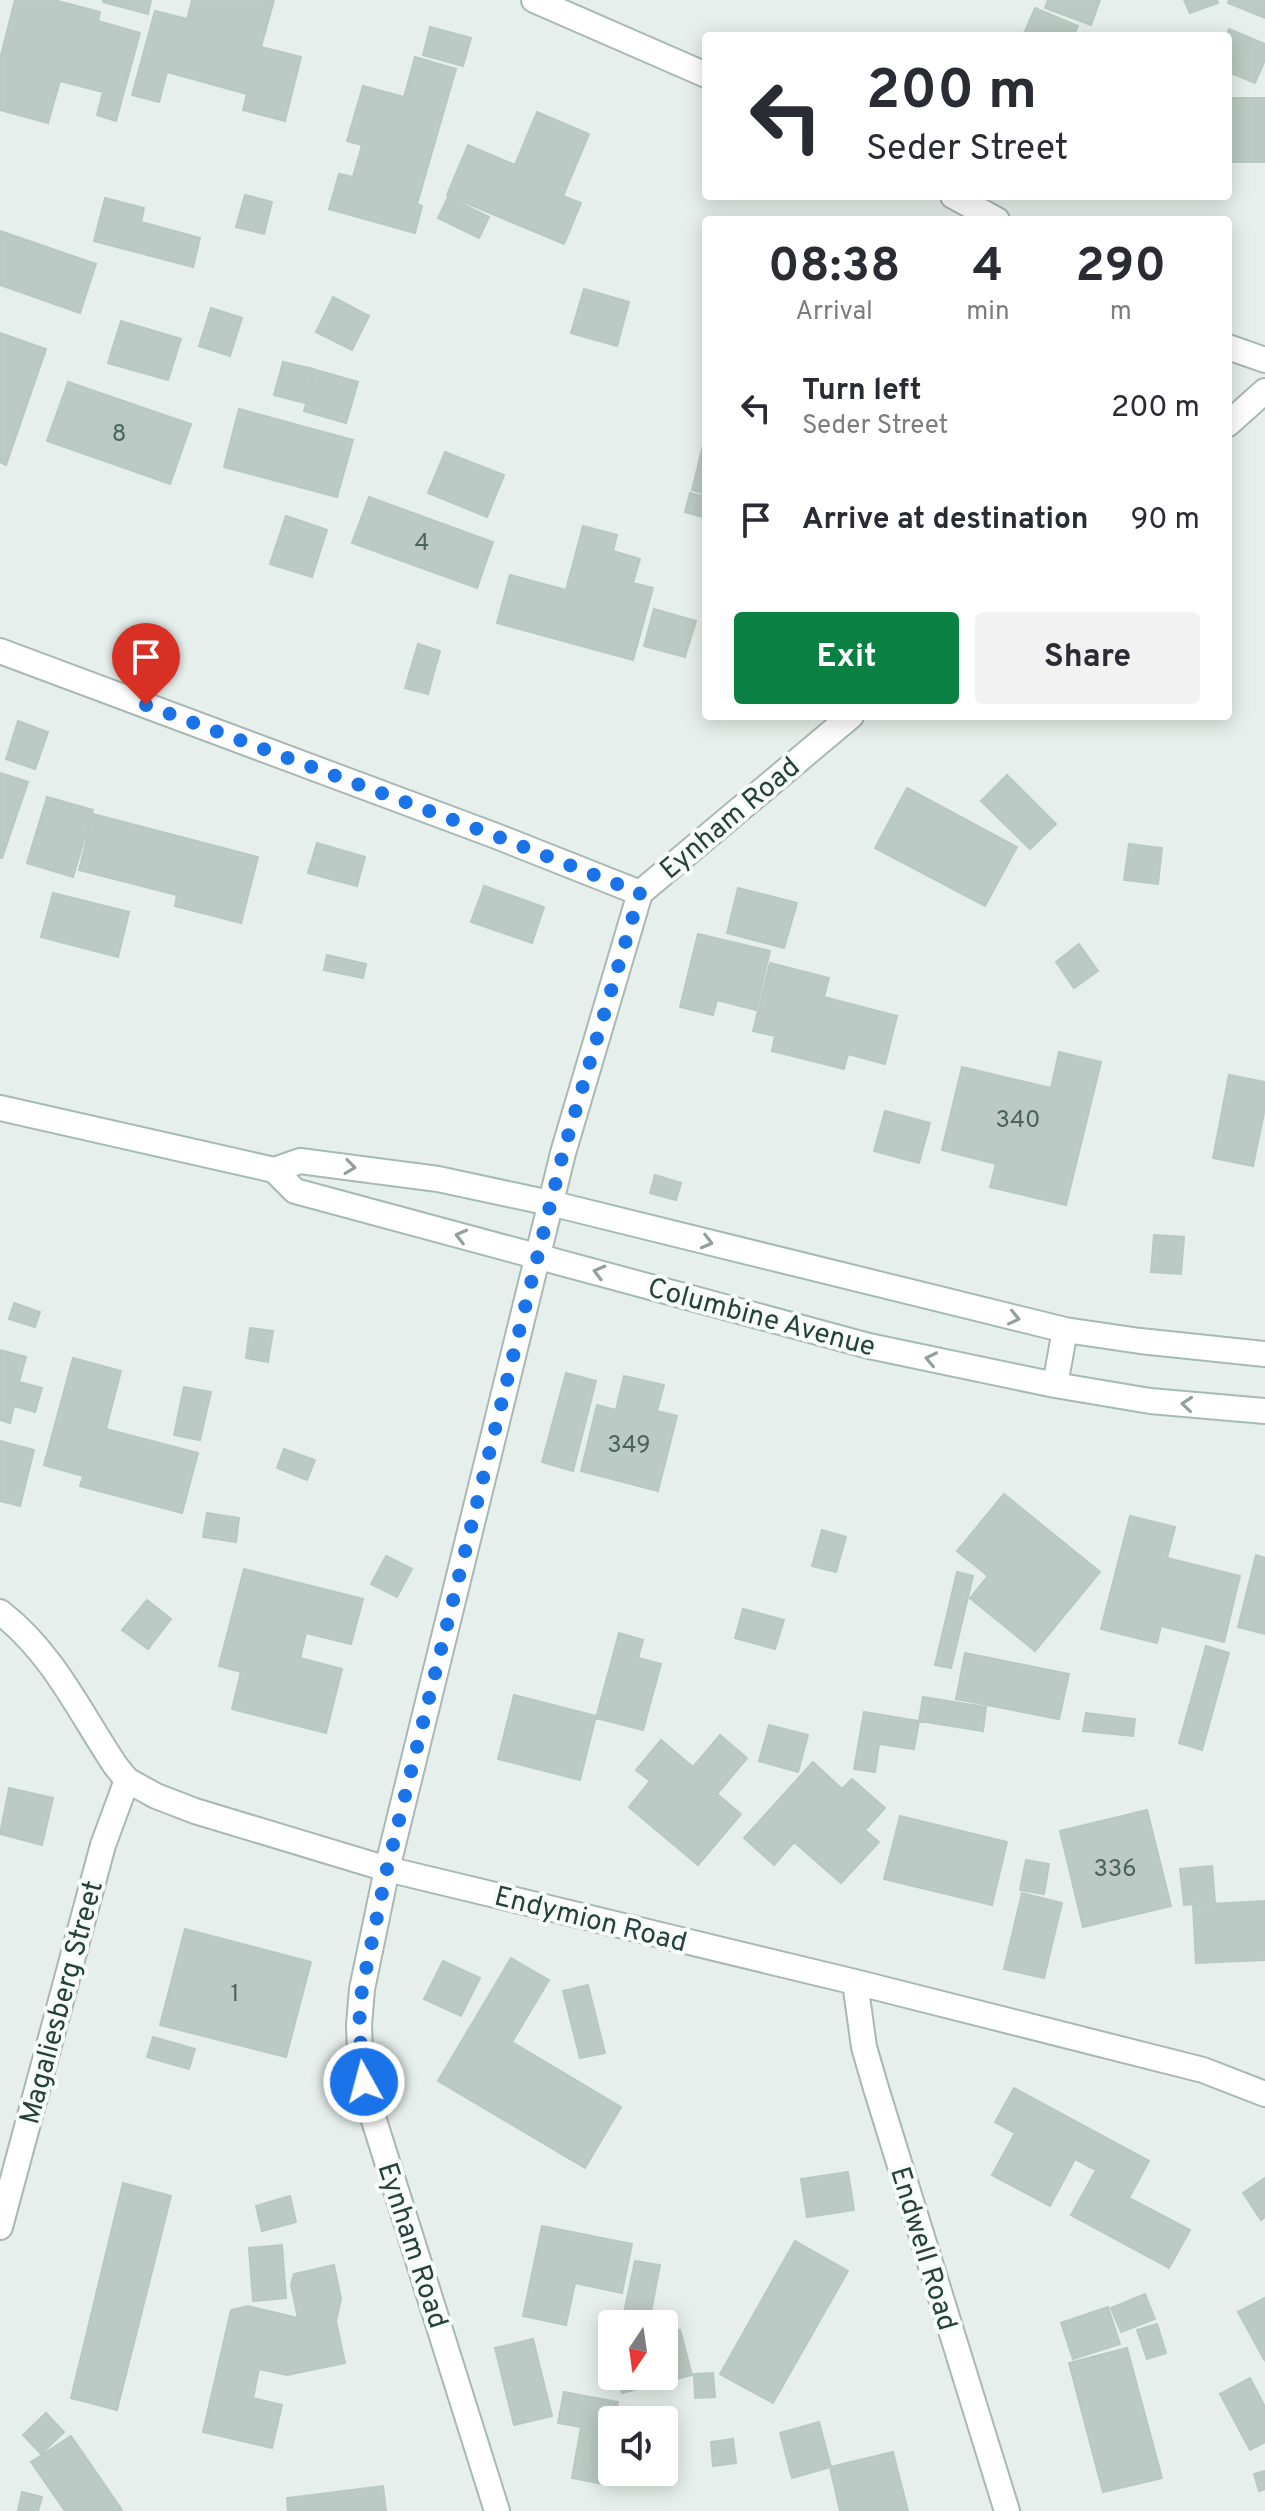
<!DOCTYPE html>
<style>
body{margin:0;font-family:Overpass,sans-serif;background:#f2f2f3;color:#2b2b33;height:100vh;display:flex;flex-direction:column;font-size:30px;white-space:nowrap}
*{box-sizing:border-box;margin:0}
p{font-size:26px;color:#7c7c81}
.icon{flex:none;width:44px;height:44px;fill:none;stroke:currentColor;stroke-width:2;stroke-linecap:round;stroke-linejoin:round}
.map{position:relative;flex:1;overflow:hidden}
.details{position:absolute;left:702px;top:216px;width:530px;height:504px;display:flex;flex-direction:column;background:#fff;border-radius:8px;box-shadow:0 4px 20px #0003}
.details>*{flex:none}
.banner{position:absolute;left:702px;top:32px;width:530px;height:168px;border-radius:8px;box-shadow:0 4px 20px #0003;background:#fff;color:#2b2b33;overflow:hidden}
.needle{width:52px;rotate:193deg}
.buttons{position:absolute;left:598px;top:2310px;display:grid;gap:16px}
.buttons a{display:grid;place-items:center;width:80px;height:80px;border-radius:8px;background:#fff;box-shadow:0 4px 20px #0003;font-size:40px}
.pin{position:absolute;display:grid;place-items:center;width:68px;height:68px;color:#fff;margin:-82px -34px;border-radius:50% 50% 50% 0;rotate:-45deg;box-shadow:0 0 8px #0007}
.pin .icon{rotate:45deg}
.me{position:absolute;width:88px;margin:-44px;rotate:353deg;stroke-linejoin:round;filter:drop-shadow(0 0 6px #0008)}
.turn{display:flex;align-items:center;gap:28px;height:168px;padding:0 32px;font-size:36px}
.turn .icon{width:104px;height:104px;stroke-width:2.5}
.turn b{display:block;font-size:56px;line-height:68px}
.eta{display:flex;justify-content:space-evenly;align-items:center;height:136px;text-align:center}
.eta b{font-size:48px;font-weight:700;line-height:56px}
.primary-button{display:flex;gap:16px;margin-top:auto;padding:16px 32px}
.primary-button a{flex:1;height:92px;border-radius:8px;background:#0b8043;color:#fff;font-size:32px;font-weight:700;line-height:92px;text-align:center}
.primary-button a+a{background:#f2f2f3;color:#2b2b33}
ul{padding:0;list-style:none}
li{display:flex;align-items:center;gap:24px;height:112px;padding:0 32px}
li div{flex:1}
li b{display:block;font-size:30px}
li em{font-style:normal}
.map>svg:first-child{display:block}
.building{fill:#bbcac4;stroke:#b8c9c2;stroke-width:2}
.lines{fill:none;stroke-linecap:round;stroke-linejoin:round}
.minor-casing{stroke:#a8b8b2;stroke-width:28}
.secondary-casing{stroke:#a4bbb3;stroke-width:28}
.minor{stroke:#fff;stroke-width:24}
.secondary{stroke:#fff;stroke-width:24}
.oneway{stroke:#92a09c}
.route{stroke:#1a73e8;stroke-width:14;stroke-dasharray:0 25.2}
.labels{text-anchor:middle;stroke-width:8;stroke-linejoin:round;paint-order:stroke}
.number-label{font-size:24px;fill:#4a645c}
.street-label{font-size:28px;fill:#24423a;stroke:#f7fbf9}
</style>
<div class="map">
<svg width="1265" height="2511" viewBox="0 0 1265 2511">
<rect width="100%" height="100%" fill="#e6efeb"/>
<!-- building -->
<path class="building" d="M15 0H54L100 12 98 21 140 33 116 121 97 115 103 92 60 81 48 123 0 110V59Z
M103 0H151L148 14 103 2Z
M192 0H274L261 47 301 57 285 121 243 110 247 94 167 72 159 102 132 95 155 11 187 19Z
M1048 0H1100L1091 25 1045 8Z
M1184 0H1217L1218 3 1190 13Z
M1229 0H1265V18L1228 3Z
M1035 8 1078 26 1073 36H1023Z
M430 27 471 38 463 66 423 55Z
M1229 29 1265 44V60L1255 83 1228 72V36H1226Z
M415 57 456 69 417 204 422 206 415 233 329 209 339 174 353 177 362 145 347 141 363 86 404 97Z
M1228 98H1265V162H1228Z
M537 112 589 134 563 196 581 203 564 244 447 195 468 145 515 165Z
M245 195 272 202 264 234 236 227Z
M448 197 489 217 479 238 438 218Z
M105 198 144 208 141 222 200 238 193 267 94 241Z
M0 231 96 264 80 313 0 285Z
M584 289 629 302 617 346 571 333Z
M333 297 369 316 352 350 316 332Z
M211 308 242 318 230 356 199 346Z
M121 321 181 339 168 380 108 363Z
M0 333 46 349 6 465 0 462Z
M283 362 314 369 305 403 274 395Z
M316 370 358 382 346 423 304 411Z
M68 382 191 424 170 484 47 441Z
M239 409 353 440 337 497 224 467Z
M706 433V494L692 490Z
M445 452 504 475 487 517 428 493Z
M690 493 706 497V518L685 512Z
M369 497 493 542 477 588 352 543Z
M286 516 327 530 312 577 270 564Z
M583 526 617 535 613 551 640 559 633 583 653 588 633 660 497 623 510 575 566 590Z
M654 609 696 621 685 657 644 646Z
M418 644 440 651 428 694 405 688Z
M18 721 48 732 35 769 6 759Z
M0 773 28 782 2 858H0Z
M1007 775 1056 824 1030 849 981 801Z
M907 788 1017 847 985 906 875 848Z
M47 797 93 810 73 877 27 863Z
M93 814 258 857 241 923 175 906 177 895 79 870Z
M317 843 365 857 357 886 308 873Z
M1129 844 1162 848 1158 884 1124 880Z
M484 886 544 907 532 943 471 922Z
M738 888 797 903 784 948 727 933Z
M53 893 129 912 118 957 41 937Z
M698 934 770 951 756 1010 717 1000 713 1015 680 1007Z
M1079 944 1098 971 1074 988 1056 962Z
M327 955 366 964 363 978 324 970Z
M770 963 829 978 824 997 897 1016 885 1064 848 1054 844 1069 772 1051 775 1036 753 1031Z
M1059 1052 1101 1062 1066 1205 990 1187 996 1164 942 1150 962 1067 1051 1088Z
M1229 1075 1265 1082V1108L1253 1166 1213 1158Z
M885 1111 930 1123 919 1163 874 1151Z
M655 1175 681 1183 676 1200 650 1193Z
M1154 1235 1184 1237 1181 1274 1151 1272Z
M14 1303 40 1312 35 1327 9 1319Z
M250 1328 273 1331 268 1362 246 1358Z
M0 1350 26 1357 19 1382 42 1388 35 1412 14 1406 10 1423 0 1420Z
M73 1358 121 1371 106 1429 198 1453 182 1513 80 1486 83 1476 44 1465Z
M566 1373 596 1381 573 1471 542 1462Z
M624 1376 664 1385 657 1411 677 1416 658 1491 581 1471 597 1405 616 1410Z
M184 1387 211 1392 200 1440 174 1435Z
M0 1441 34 1450 20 1506 0 1501Z
M284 1449 315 1460 307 1480 277 1468Z
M1004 1494 1100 1572 1035 1651 970 1598 988 1576 957 1551Z
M207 1513 239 1518 236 1542 203 1537Z
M1130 1516 1175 1527 1167 1558 1240 1576 1224 1642 1161 1626 1157 1643 1101 1629Z
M822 1530 846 1537 836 1572 812 1566Z
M1256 1555 1265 1558V1634L1238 1627Z
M386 1556 412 1569 397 1597 371 1584Z
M244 1569 363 1599 351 1644 306 1633 300 1658 342 1669 326 1733 232 1709 241 1672 219 1666Z
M957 1572 973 1576 951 1668 935 1665Z
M147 1600 171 1619 148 1649 122 1630Z
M743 1609 784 1620 775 1649 735 1638Z
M619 1633 643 1640 638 1658 661 1664 643 1730 596 1718Z
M1206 1646 1229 1653 1202 1750 1179 1743Z
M965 1653 1069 1674 1059 1719 956 1699Z
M514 1695 596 1716 580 1780 498 1759Z
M923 1697 986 1707 983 1731 919 1721Z
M864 1712 919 1721 914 1749 879 1744 875 1772 854 1769Z
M1086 1713 1135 1719 1133 1736 1083 1731Z
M769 1725 808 1735 798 1772 759 1761Z
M720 1735 747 1758 717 1794 741 1814 698 1865 629 1807 650 1781 636 1770 661 1740 693 1767Z
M813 1762 842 1789 852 1779 885 1808 865 1830 879 1842 841 1883 794 1842 774 1865 744 1838Z
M9 1788 53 1798 42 1845 0 1834Z
M1147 1810 1171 1906 1083 1927 1060 1831Z
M900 1816 1007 1842 992 1905 884 1879Z
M1026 1860 1049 1864 1044 1894 1020 1890Z
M1212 1866 1215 1902 1184 1905 1180 1869Z
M1022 1893 1062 1903 1044 1978 1004 1969Z
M1265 1901V1960L1196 1963 1193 1905Z
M185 1929 311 1962 286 2057 160 2025Z
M511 1958 549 1980 512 2042 621 2107 585 2168 438 2081Z
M443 1961 480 1978 461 2016 424 1999Z
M588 1985 605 2053 580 2058 563 1991Z
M153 2037 195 2049 189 2069 147 2057Z
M1014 2088 1149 2161 1129 2198 1190 2230 1169 2268 1071 2215 1096 2170 1075 2159 1050 2206 992 2175 1015 2133 995 2122Z
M848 2172 854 2210 807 2217 801 2179Z
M1265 2178V2217L1261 2220 1243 2193Z
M123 2183 171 2196 117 2410 71 2398Z
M290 2196 296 2222 262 2231 256 2206Z
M542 2226 632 2244 622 2293 575 2283 566 2325 523 2316Z
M795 2241 848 2271 773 2403 720 2374Z
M282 2245 286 2298 253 2301 249 2248Z
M635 2261 660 2265 649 2322 623 2317Z
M334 2265 341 2299 336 2321 345 2363 287 2375 259 2369 253 2398 282 2405 272 2448 203 2432 231 2310 248 2306 298 2318 291 2285 294 2274Z
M1145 2294 1155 2319 1121 2332 1111 2308Z
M1265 2298V2361L1238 2312Z
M1108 2307 1120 2344 1073 2359 1061 2323Z
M1157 2324 1166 2353 1147 2359 1137 2330Z
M680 2330 692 2375 622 2393 618 2376H664V2333Z
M533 2339 552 2416 514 2425 495 2348Z
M1127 2348 1162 2478 1103 2492 1069 2363Z
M713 2373 715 2397 695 2398 694 2374Z
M1250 2378 1265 2407V2442L1250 2450 1220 2394Z
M564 2392 618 2402 614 2420H612L603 2484 572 2478 581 2427 558 2423Z
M46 2413 64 2432 41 2454 23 2435Z
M819 2422 831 2467 792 2478 780 2433Z
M71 2436 122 2510 121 2511H65L31 2462Z
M733 2439 736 2463 713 2466 711 2442Z
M893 2452 908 2511H840L830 2467Z
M1265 2471V2489L1259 2491 1254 2474Z
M383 2486 386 2511H288L287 2498Z
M22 2492 42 2497 38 2511H18Z"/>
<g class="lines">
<!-- minor casing -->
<g class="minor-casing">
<path id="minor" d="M534 0 706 75
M953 196 997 220
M1228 347 1265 360
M1228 424 1265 391
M0 651 496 836 640 893
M0 1612C53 1653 79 1711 115 1765L127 1780 156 1796 195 1811 387 1869 855 1982 1203 2070 1265 2094
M855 1982 864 2047 875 2085 1007 2511
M0 2227 103 1845 127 1780
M497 2511 373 2117 360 2053 359 2025 362 1989 387 1869 563 1153 640 893 851 716"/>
</g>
<!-- secondary casing -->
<g class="secondary-casing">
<path id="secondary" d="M0 1108 274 1170 295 1191 869 1346 1055 1385 1150 1401 1265 1411
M274 1170 300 1161 438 1179 550 1203 1065 1330 1140 1341 1265 1354
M1055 1385 1065 1330"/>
</g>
<!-- minor -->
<use href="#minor" class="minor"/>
<!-- secondary -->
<use href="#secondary" class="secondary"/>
</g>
<!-- one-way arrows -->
<defs><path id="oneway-chevron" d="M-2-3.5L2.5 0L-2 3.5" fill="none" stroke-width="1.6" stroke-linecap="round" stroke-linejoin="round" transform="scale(2)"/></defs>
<g class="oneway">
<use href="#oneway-chevron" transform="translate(350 1167) rotate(8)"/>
<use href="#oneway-chevron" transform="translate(461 1236) rotate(-166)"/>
<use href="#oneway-chevron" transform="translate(707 1242) rotate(14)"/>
<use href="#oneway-chevron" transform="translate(599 1272) rotate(-165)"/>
<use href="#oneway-chevron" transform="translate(1014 1318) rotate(13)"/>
<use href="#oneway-chevron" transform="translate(931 1359) rotate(-168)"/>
<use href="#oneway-chevron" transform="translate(1187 1404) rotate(-175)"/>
</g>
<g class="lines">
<!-- route -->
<path class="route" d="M146 705 496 836 640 893 563 1153 387 1869 362 1989 359 2025 364 2082"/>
</g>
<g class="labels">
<!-- number labels -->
<g class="number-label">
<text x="119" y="441">8</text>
<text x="422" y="550">4</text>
<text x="1018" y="1127">340</text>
<text x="629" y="1452">349</text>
<text x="1115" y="1876">336</text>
<text x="235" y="2001">1</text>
</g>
<!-- street labels -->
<g class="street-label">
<text transform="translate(729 817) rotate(-40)" y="10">Eynham Road</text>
<text transform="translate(762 1316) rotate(15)" y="10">Columbine Avenue</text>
<text transform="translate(591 1918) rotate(14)" y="10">Endymion Road</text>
<text transform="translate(60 2002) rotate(-75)" y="10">Magaliesberg Street</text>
<text transform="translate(414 2245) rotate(72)" y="10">Eynham Road</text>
<text transform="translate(925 2248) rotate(73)" y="10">Endwell Road</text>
</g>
</g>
</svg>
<div class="buttons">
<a><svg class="needle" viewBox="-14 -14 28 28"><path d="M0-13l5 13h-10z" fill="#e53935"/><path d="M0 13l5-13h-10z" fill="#7c7c81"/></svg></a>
<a><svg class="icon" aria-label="sound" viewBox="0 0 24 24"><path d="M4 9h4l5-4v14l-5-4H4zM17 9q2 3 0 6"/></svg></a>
</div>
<div class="pin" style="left:146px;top:705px;background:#d93025"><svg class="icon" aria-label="arrive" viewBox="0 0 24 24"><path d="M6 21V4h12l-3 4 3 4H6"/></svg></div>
<svg class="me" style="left:364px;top:2082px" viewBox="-20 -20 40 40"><circle r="17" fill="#1a73e8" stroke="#fff" stroke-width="3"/><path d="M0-11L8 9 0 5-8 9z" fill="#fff"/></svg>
<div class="banner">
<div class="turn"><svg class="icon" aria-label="left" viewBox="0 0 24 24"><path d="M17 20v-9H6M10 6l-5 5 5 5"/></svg><div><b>200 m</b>Seder Street</div></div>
</div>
<section class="details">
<div class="eta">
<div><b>08:38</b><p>Arrival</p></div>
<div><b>4</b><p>min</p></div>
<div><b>290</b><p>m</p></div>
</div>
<ul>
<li><svg class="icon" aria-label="left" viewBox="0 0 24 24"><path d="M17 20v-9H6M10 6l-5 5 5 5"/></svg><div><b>Turn left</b><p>Seder Street</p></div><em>200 m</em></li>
<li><svg class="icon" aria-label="arrive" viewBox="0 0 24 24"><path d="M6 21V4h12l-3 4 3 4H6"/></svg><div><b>Arrive at destination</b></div><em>90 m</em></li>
</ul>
<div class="primary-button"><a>Exit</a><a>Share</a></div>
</section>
</div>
